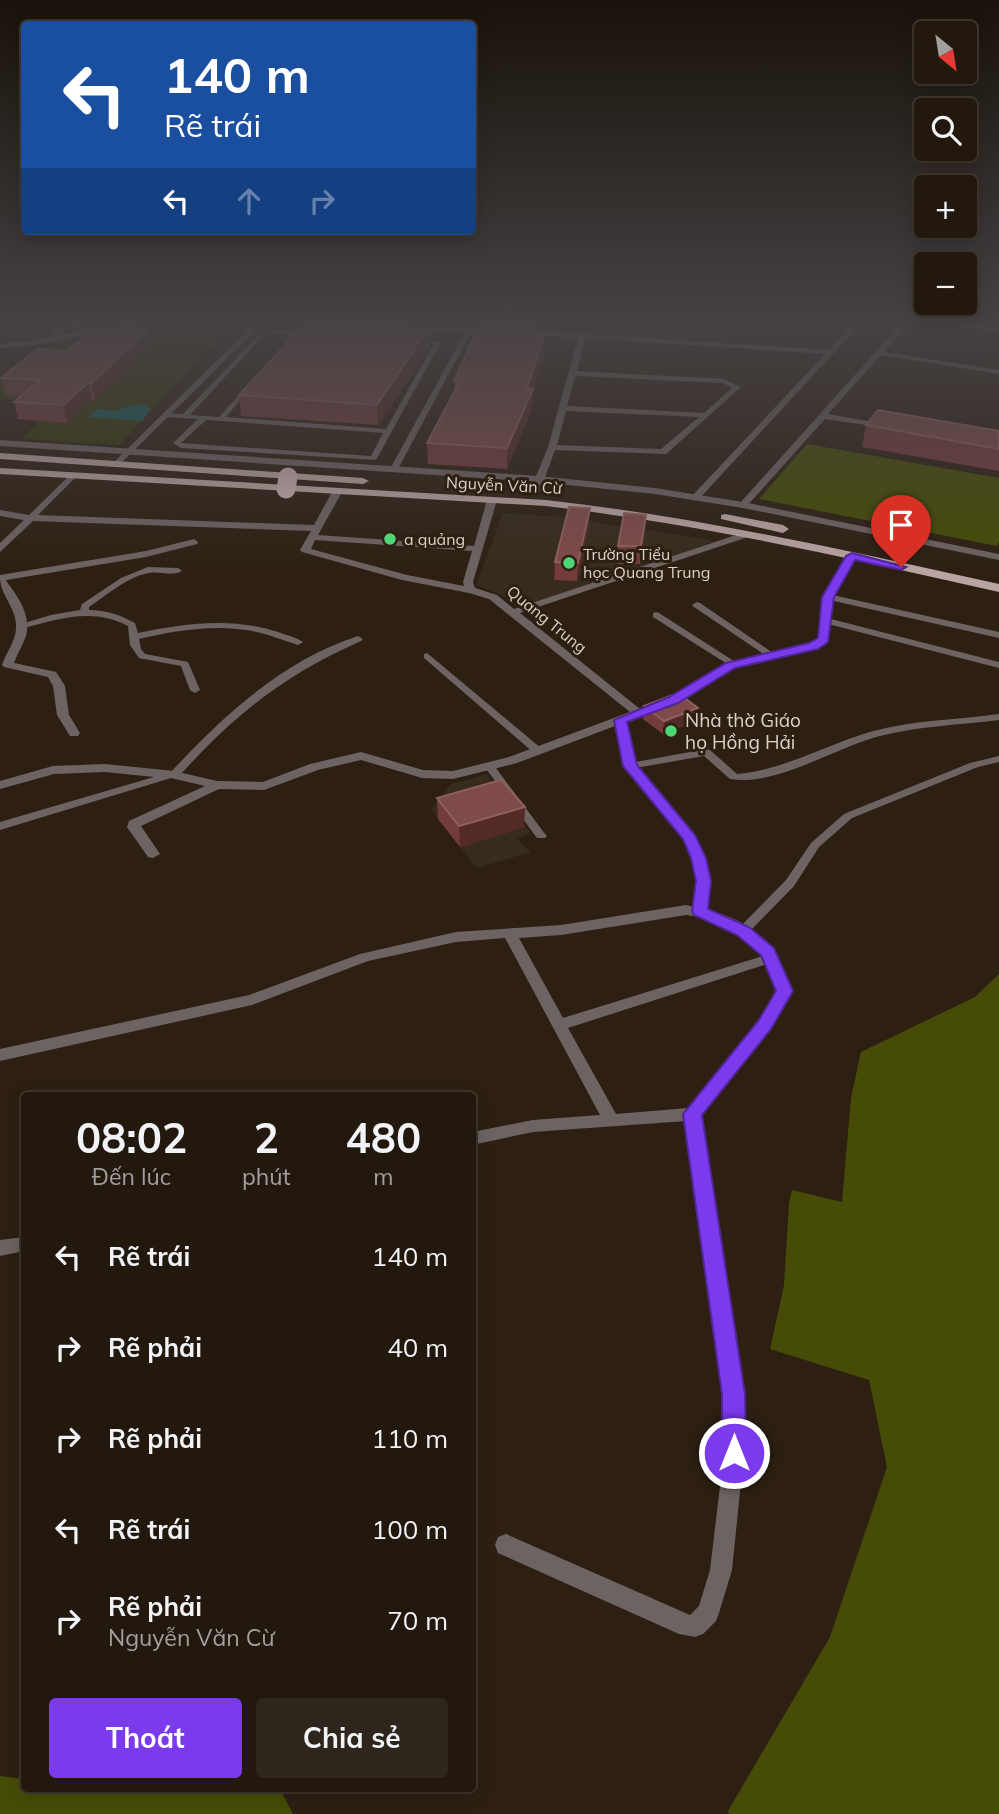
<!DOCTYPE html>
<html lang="vi">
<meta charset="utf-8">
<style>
body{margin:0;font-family:Mulish,sans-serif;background:#2e251c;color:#f1f3f6;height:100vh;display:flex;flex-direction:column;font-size:26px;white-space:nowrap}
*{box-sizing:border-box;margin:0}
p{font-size:23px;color:#a2a09e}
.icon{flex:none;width:38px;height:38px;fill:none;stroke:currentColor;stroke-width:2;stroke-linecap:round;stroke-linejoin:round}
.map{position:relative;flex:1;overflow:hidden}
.sheet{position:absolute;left:21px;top:1092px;width:455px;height:700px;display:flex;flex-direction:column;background:#22180e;border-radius:7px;box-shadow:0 4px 18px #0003,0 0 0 2px #3f372e}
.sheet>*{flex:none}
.guide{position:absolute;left:21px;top:21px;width:455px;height:214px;border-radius:7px;box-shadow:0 4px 18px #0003,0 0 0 2px #3f372e;background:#1a4fa0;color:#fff;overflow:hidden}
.needle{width:46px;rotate:150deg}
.tools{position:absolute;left:914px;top:21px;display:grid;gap:14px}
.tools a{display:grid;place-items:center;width:63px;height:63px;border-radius:7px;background:#22180e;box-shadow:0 4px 18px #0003,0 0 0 2px #3f372e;font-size:35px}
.pin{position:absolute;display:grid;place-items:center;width:60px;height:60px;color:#fff;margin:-72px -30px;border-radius:50% 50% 50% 0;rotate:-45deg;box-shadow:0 0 7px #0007}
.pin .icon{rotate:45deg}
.me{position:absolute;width:77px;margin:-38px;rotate:0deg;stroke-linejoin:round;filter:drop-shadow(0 0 5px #0008)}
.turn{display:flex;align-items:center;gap:24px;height:147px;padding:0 28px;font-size:32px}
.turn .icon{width:91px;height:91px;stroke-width:2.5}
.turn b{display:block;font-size:49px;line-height:60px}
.lanes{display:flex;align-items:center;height:66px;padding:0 28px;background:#0003;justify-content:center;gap:35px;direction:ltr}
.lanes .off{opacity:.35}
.eta{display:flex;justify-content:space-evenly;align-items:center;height:119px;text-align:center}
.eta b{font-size:42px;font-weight:700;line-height:49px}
.button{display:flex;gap:14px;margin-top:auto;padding:14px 28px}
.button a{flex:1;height:80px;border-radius:7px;background:#7c3aed;color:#fff;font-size:28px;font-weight:700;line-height:80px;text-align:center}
.button a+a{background:#2e251c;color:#f1f3f6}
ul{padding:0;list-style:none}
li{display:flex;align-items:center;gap:21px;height:91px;padding:0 28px}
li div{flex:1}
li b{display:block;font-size:26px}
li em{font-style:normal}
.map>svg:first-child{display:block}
.education{fill:#362b1d}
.green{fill:#333808}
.forest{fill:#464c07}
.water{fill:#145e5f}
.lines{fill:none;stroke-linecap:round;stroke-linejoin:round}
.service{fill:#6e6363;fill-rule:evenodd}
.minor{fill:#6e6363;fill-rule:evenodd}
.tertiary{fill:#6e6363;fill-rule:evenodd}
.primary{fill:#baa4a2;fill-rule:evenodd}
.trunk{stroke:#c9b0af;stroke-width:19}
.wall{fill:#743b3b}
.shaded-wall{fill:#532a24}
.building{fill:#7f4b4a;stroke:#8d605e;stroke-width:2}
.route{fill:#7c3aed;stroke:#51269a;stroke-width:2}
.poi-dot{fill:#4dd676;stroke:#2d2013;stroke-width:2.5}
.labels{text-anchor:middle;stroke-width:6;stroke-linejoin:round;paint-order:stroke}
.far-street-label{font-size:16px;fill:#dad1c9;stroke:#2d2013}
.far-poi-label{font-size:16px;fill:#dad1c9;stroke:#2d2013;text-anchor:start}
.poi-label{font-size:19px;fill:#dad1c9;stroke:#2d2013;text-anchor:start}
</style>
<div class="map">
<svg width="999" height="1814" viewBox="0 0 999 1814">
<rect width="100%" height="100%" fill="#2d2013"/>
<!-- education -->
<path class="education" d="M503 513 562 517 715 541 530 607 476 585Z
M487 774 530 832 517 839 531 852 477 868 431 810 451 784Z"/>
<!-- green -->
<path class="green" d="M228 329 119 445 22 439 56 403 0 399V378L36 349 129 332Z"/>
<!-- forest -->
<path class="forest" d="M807 444 999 478V542L997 546 759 499Z
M999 974V1814H729L728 1811 830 1637 887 1467 869 1380 770 1349 784 1285 789 1203 792 1190 842 1202 851 1098 861 1052 975 997Z
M0 1776 24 1779V1788L280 1789 293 1814H0Z"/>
<!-- water -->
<path class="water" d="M140 404 148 406 150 410 142 421 88 417 97 409 118 411 121 408Z"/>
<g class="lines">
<!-- service -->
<path class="service" d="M432 327 437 328 429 340 441 342 376 460 181 448 173 443 198 419 166 417 162 415 163 413 183 414 259 334 274 330 310 332 313 334 310 336 274 334 263 336 190 415 219 417 249 384 252 386 226 417 386 429 434 344 422 342ZM206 420 221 421 383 433 371 456 181 443Z
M194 539 198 542 197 544 146 557 0 581V575L146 551Z
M148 567 178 568 182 571C172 577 160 571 149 573 127 577 107 595 89 607V610C106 610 120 615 135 623L138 633C185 623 232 617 278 632 286 635 296 637 303 642L298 645C285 641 273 636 261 633 220 623 178 630 139 639L141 649 145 654 188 662 200 690 195 693 190 690 181 666 139 658 130 645 128 626C93 607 59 619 23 628L18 625 51 615 80 610 82 604 121 578Z
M828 594 999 632V638L825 599 824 597Z
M697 602 700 603 776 655 774 657H768L694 607 692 605Z
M656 612 659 613 740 665 738 667H732L653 617V613Z
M827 618 999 662V668L824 623 822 621Z
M358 636 363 639 361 641C282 676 236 714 178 777H170L169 775 170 773C223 716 283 660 358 636Z
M427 653 542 749 543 751 542 753H534L424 658V654Z
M999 714V720C960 725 919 726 880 736 836 747 776 787 730 779L704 756 630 769 625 766 630 763 706 749 710 750 737 774C784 770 825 745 870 732 912 720 956 720 999 714Z
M999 756V762L978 767 852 818 819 847 794 886 747 934H739L737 931 739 928 786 880 811 843 844 814 970 763Z
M489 763 493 764 545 834 547 836 545 838H537L484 766Z"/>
<!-- minor -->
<path class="minor" d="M559 317H566L555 332 829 350 860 317H867L699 499H693V495L825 354 585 338 577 371 724 379 741 387 666 454 555 450 540 491 535 494 530 491 548 447 578 338 521 334 517 332 521 330 548 332ZM575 376 723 383 732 388 704 413 567 406ZM566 411 699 417 661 449 557 445Z
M907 317H930L999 328V332L913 319 884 352 999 370V374L881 355 828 414 884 424H887V428L825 419 746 507H740V503Z
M267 318 322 321 325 323 322 325 264 322 118 466 115 465V461L256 322 93 330C71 342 26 346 0 348V344L33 341 58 335 50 332 55 327C65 324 80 319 89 326ZM73 327 84 329 69 334 58 331Z
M410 326 493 329 497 331 493 333 471 332 398 469 394 472 390 469 465 332 412 329Z
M72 473 76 476 75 478 38 515 314 525 332 492 337 489 342 492 318 535 474 546 487 500 495 498 497 500 473 582 475 588 497 595 514 609 745 532H751V536L520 613 640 709 670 698 727 663 810 644 819 639 823 597 849 554 857 556 833 597 828 642 818 648 735 667 678 702 626 722 636 765 695 835 706 858 711 881 707 910C758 923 774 944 793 991L770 1029 701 1115 744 1394V1453L732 1570 719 1613 716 1621 703 1634 695 1637 679 1634 498 1553 495 1545 498 1537 506 1534 690 1615 699 1606 710 1570 724 1453V1394L686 1121 533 1132 472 1145V1132L533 1120 600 1115 505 938 456 942 368 961 252 1005 0 1061V1049L249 995 360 954 456 932 561 925 686 905 694 907 697 881 692 858 684 839 624 766 615 726 517 763 453 779 422 778 361 760 318 770 264 790 219 789 141 826 160 854 153 858 148 857 127 827 129 821 205 786 171 778 0 830V822L154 777 105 772 54 774 0 789V781L53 766 105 764 174 771 217 781 263 782 310 764 361 752 423 770 453 771 509 757 630 712 489 599 469 593 402 580 302 552 300 550 311 531 33 521 0 552V543L24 520 0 516V510L29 515ZM315 540 472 551 463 582 464 586 407 575 311 549ZM686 915C716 919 743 932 763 956L563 1018 519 938 561 935ZM767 964 777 991 760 1021 688 1108 616 1114 568 1028Z
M0 577 4 578C16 594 32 614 26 636 23 645 17 654 14 663L56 672 65 686 69 715 80 733 78 736H70L57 715 53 686 48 677 4 667 2 665C6 653 15 642 16 629 18 609 0 596 0 577Z
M24 1237V1251L0 1256V1240Z"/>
<!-- tertiary -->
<path class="tertiary" d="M0 440 539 476 655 488 743 502 999 554V560L743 508 655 494 539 482 0 446Z"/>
<!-- primary -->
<path class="primary" d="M0 453 363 478 369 481 363 484 0 459Z
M0 468 546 500C699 517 849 551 999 584V592C849 558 699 524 546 506L0 474Z
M725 514 783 525 789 529 783 533 721 519V515Z"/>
<!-- trunk -->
<path class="trunk" d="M286 489 288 477"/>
</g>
<!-- wall -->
<path class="wall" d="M148 329 150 346 95 401 92 400 67 423 18 419 14 402 20 396 5 395 1 378 67 351Z
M537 334 545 353 533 390 532 409 507 469 428 464 427 443 454 393V381Z
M430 346 378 425 241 416 239 395Z
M866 425 999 431V471L862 447Z
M589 526 577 581 554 580 555 562Z
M645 532 640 564H617L618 546Z
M644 706 697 721 663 734 643 719Z
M437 798 525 807 524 827 460 847 438 819Z"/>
<!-- shaded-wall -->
<path class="shaded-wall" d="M429 327 430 346 378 425 377 405Z
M148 329 150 346 95 401 92 383Z
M545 334V353L533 390 532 409 507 469V448Z
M88 383 92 400 67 423 63 405Z
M590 508 589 526 577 581 578 563Z
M646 515 645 532 640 564 641 546Z
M698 708 697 721 663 734 664 721Z
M525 807 524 827 460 847 459 826Z"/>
<!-- building -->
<path class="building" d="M308 320 429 327 377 405 239 395Z
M481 321 537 324 534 334H545L527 388 533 389 507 448 427 443 460 381H454Z
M96 327 148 329 92 383H88L63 405 14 402 40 380 1 378 37 349 67 351Z
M878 410 999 431V449L866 425Z
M569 507 590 508 578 563 555 562Z
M624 513 646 515 641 546H618Z
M678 693 698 708 664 721 644 706Z
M501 780 525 807 459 826 437 798Z"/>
<!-- sky -->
<linearGradient id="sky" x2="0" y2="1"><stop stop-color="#19120a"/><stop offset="0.56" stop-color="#464244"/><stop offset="1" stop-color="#464244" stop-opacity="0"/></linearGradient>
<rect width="999" height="571" fill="url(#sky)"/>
<!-- route -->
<path class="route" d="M852 553 906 567 901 570 855 560 834 597 828 642 818 649 735 668 678 703 627 722 637 765 695 835 706 858 711 881 708 909 749 927 774 948 793 991 771 1029 702 1115 745 1394 746 1453 742 1460 734 1464 726 1460 722 1453V1394L683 1114 759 1020 776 991 761 955 737 935 694 915 692 911 696 881 691 858 683 839 623 766 614 720 669 697 726 663 809 643 818 638 822 597 846 556Z"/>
<!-- markers -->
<g class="poi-dot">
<circle cx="390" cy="539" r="7"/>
<circle cx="569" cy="563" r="7"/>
<circle cx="671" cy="731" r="7"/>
</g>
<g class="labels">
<!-- far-street labels -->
<g class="far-street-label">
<text transform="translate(504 485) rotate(3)" y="6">Nguyễn Văn Cừ</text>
<text transform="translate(547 619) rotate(39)" y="6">Quang Trung</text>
</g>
<!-- far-poi labels -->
<g class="far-poi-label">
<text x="404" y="545">a quảng</text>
<text x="583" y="560">Trường Tiểu<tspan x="583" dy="18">học Quang Trung</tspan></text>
</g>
<!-- poi labels -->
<g class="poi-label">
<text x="685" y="727">Nhà thờ Giáo<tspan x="685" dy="22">họ Hồng Hải</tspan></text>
</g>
</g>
</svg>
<div class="tools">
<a><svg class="needle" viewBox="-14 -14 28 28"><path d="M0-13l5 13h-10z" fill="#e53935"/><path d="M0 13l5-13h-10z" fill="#a2a09e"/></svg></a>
<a><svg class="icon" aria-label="search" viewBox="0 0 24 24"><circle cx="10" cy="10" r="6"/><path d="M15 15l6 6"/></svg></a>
<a>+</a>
<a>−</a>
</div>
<div class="pin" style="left:901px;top:567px;background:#d93025"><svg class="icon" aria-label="arrive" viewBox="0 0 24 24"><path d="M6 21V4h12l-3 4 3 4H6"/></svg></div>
<svg class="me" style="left:734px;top:1453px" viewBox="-20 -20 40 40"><circle r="17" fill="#7c3aed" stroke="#fff" stroke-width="3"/><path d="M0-11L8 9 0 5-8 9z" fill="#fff"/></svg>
<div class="guide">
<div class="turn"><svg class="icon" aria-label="left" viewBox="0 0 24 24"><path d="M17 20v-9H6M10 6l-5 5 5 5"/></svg><div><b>140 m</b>Rẽ trái</div></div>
<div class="lanes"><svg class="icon" aria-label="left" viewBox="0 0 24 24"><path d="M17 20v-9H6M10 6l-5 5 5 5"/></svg><svg class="icon off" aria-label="ahead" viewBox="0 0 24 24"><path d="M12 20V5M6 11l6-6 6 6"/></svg><svg class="icon off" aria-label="right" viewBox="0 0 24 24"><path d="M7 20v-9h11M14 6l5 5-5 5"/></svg></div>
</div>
<section class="sheet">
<div class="eta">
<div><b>08:02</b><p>Đến lúc</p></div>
<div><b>2</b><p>phút</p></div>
<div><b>480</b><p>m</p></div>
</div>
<ul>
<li><svg class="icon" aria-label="left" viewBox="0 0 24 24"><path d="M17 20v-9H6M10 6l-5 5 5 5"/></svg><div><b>Rẽ trái</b></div><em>140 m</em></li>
<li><svg class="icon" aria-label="right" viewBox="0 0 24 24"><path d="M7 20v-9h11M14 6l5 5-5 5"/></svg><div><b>Rẽ phải</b></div><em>40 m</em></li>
<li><svg class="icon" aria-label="right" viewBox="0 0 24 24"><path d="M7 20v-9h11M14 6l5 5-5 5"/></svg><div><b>Rẽ phải</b></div><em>110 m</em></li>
<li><svg class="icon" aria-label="left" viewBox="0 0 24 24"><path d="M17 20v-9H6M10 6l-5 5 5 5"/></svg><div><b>Rẽ trái</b></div><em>100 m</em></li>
<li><svg class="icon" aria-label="right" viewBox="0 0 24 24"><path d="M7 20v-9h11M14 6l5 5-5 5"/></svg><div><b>Rẽ phải</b><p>Nguyễn Văn Cừ</p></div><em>70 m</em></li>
</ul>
<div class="button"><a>Thoát</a><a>Chia sẻ</a></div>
</section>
</div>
